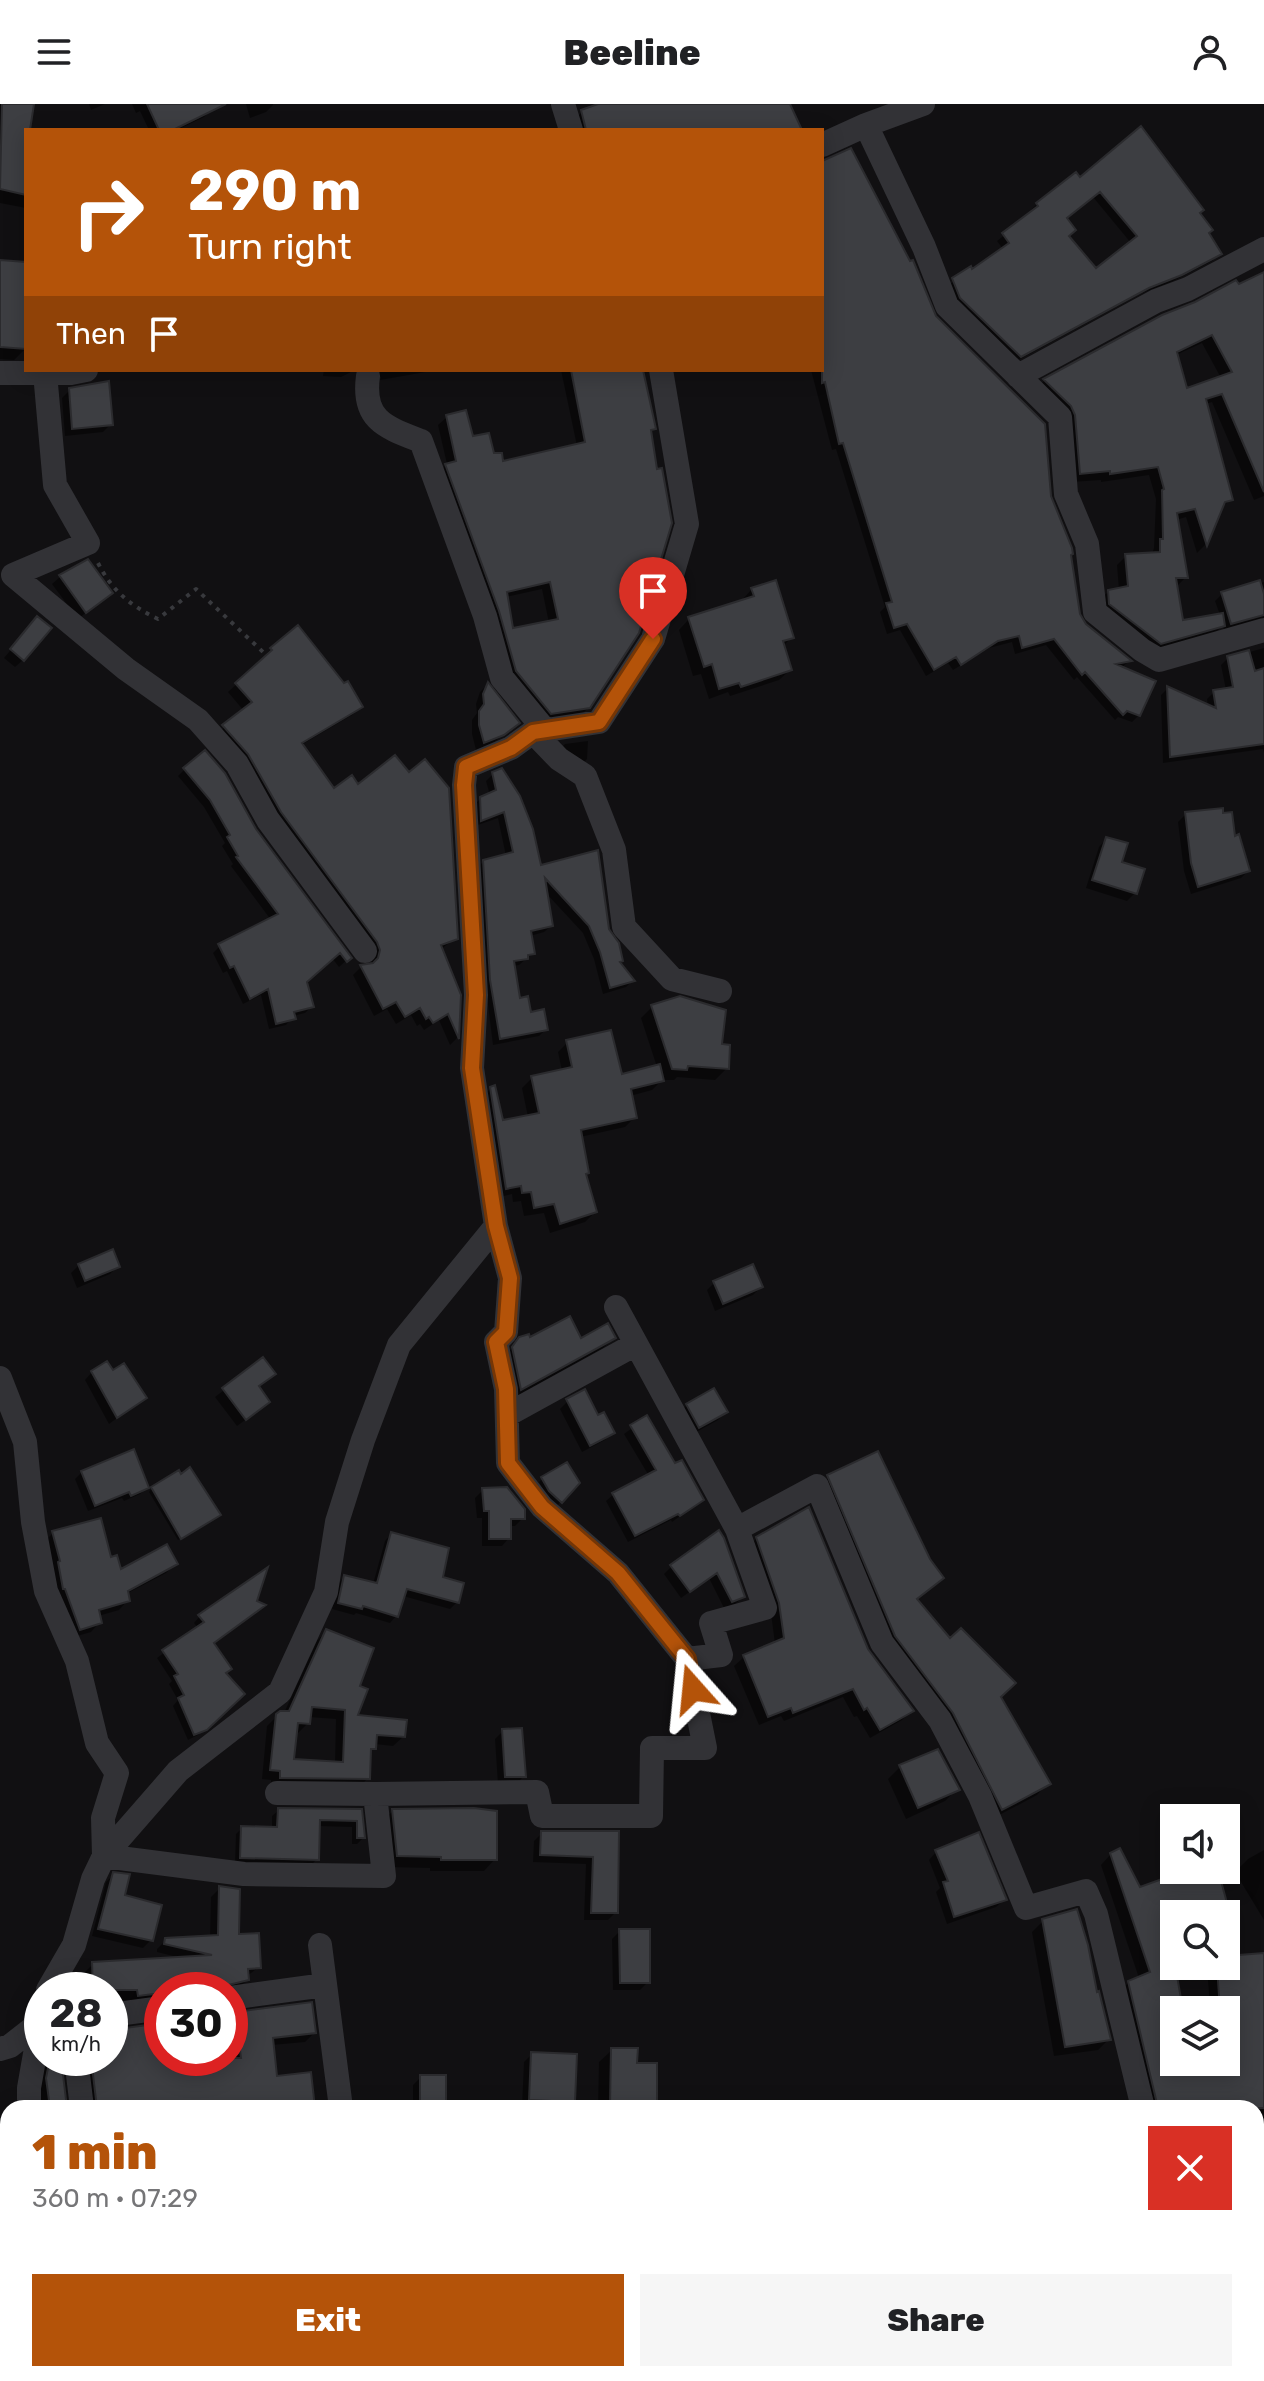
<!DOCTYPE html>
<meta charset="utf-8">
<style>
body{margin:0;font-family:Rubik,sans-serif;background:#f6f6f6;color:#202124;height:100vh;display:flex;flex-direction:column;font-size:30px;white-space:nowrap}
*{box-sizing:border-box;margin:0}
p{font-size:26px;color:#757577}
.icon{flex:none;width:44px;height:44px;fill:none;stroke:currentColor;stroke-width:2;stroke-linecap:round;stroke-linejoin:round}
.map{position:relative;flex:1;overflow:hidden}
.panel{position:absolute;left:0px;top:1996px;width:1264px;height:282px;display:flex;flex-direction:column;background:#fff;border-radius:24px 24px 0 0;box-shadow:0 4px 20px #0003}
.panel>*{flex:none}
.top-card{position:absolute;left:24px;top:24px;width:800px;height:244px;border-radius:0px;box-shadow:0 4px 20px #0003;background:#b45309;color:#fff;overflow:hidden}
.tools{position:absolute;left:1160px;top:1700px;display:grid;gap:16px}
.tools a{display:grid;place-items:center;width:80px;height:80px;border-radius:0px;background:#fff;box-shadow:0 4px 20px #0003;font-size:40px}
.speed{position:absolute;left:24px;top:1868px;display:flex;gap:16px;font-size:40px;font-weight:700;text-align:center}
.speed>*{display:grid;place-content:center;width:104px;height:104px;border-radius:50%;background:#fff;box-shadow:0 4px 20px #0003;line-height:1}
.speed small{font-size:20px;font-weight:400}
.speed .limit{border:12px solid #d22;background:#fff;color:#111}
.pin{position:absolute;display:grid;place-items:center;width:68px;height:68px;color:#fff;margin:-82px -34px;border-radius:50% 50% 50% 0;rotate:-45deg;box-shadow:0 0 8px #0007}
.pin .icon{rotate:45deg}
.me{position:absolute;width:88px;margin:-44px;rotate:342deg;stroke-linejoin:round;filter:drop-shadow(0 0 6px #0008)}
.turn{display:flex;align-items:center;gap:28px;height:168px;padding:0 32px;font-size:36px}
.turn .icon{width:104px;height:104px;stroke-width:2.5}
.turn b{display:block;font-size:56px;line-height:68px}
.then{display:flex;align-items:center;height:76px;padding:0 32px;background:#0003;gap:16px;font-size:30px}
.round{display:grid;place-items:center;flex:none;width:84px;height:84px;border-radius:0px;background:#f6f6f6}
.headline{display:flex;align-items:center;justify-content:space-between;height:136px;padding:0 32px}
h1{font-size:48px;font-weight:800;line-height:60px;color:#b45309}
.button{display:flex;gap:16px;margin-top:auto;padding:16px 32px}
.button a{flex:1;height:92px;border-radius:0px;background:#b45309;color:#fff;font-size:32px;font-weight:800;line-height:92px;text-align:center}
.button a+a{background:#f6f6f6;color:#202124}
header{display:flex;justify-content:space-between;align-items:center;height:104px;padding:0 32px;background:#fff;font-size:36px;font-weight:800}
.map>svg:first-child{display:block}
.shadow{fill:#0007;fill-rule:evenodd}
.building{fill:#3d3e42;stroke:#2b2b2e;stroke-width:2;fill-rule:evenodd}
.lines{fill:none;stroke-linecap:round;stroke-linejoin:round}
.path{stroke:#38393d;stroke-width:4;stroke-dasharray:4 6;stroke-linecap:butt}
.street{stroke:#323236;stroke-width:24}
.route-casing{stroke:#753606;stroke-width:20}
.route{stroke:#b45309;stroke-width:14}
</style>
<header><svg class="icon" aria-label="menu" viewBox="0 0 24 24"><path d="M4 6h16M4 12h16M4 18h16"/></svg>Beeline<svg class="icon" aria-label="person" viewBox="0 0 24 24"><circle cx="12" cy="8" r="4"/><path d="M4 21q1-7 8-7t8 7"/></svg></header>
<div class="map">
<svg width="1264" height="2277" viewBox="0 0 1264 2277">
<rect width="100%" height="100%" fill="#111012"/>
<!-- shadow -->
<path class="shadow" d="M0 0H31L28 26H26V104L0 99Z
M89 0H105L91 6Z
M132 0H226L212 5 204 13 177 26H149L140 7 136 9Z
M246 0H273V1L266 8 250 14Z
M604 0H788L800 26H572L571 19 582 8Z
M822 64 934 213 1049 392 1069 452 1078 510 1084 521 1129 557 1121 564 1139 611 1132 618 1118 613 1115 616 1077 573 1074 576 1046 541 1015 550 1012 538 989 544 953 566 948 559 926 572 900 526 887 530 880 508 885 503 836 345 832 346 811 266H822Z
M1075 71 1080 76 1198 109 1219 150 1212 157 1173 177 1140 190 1013 259 954 200 947 182 1003 145 997 137 1032 109 1030 107 1037 100ZM1093 93 1131 139 1096 166 1067 133 1065 115Z
M0 158 26 160V244L14 256 0 255Z
M1264 168V392L1254 396 1212 298 1205 300 1230 396 1220 405 1205 441 1197 449 1186 413 1176 416 1186 473 1176 483 1182 518 1220 511 1215 497 1222 490 1264 478V522L1224 526 1223 521 1214 530 1151 548 1099 497 1108 488 1119 486 1117 461 1126 452 1152 450 1154 444 1156 395 1149 371 1101 378V376L1071 378 1066 321 1035 286 1044 277 1163 212 1238 183ZM1202 239 1221 274 1186 287 1176 251Z
M324 266H355L341 273 323 272Z
M366 266H437L380 276 381 273Z
M561 266H641L654 324 650 328 589 603 580 612 542 618 508 576 438 370 447 360 438 321 447 313 501 359 577 342ZM542 485 549 519 512 526 506 493Z
M70 286 111 320 103 328 65 332 62 294Z
M88 458 105 493 78 515 52 480 60 473Z
M752 485 792 533 783 542 790 566 779 576 730 592 728 588 709 595 701 570 693 572 679 526 689 515 742 496Z
M30 523 23 556 15 563 4 554Z
M298 524 361 603 352 611 301 641 334 687 456 834 441 845 459 891 457 934 450 941 439 916 424 926 420 920 417 922 411 911 396 920 387 905 374 912 353 871 361 863 371 862 372 856 215 631 244 607 228 588 264 555 263 553 271 545Z
M1264 544V649L1263 645 1163 659 1161 591 1167 585 1208 602 1207 595 1214 588 1226 586 1221 561 1228 554Z
M487 581 509 627 494 638 476 646 472 630V616L477 609 476 600 480 588Z
M588 637 587 655 579 663 558 647 565 640Z
M185 665 254 726 349 854 339 863 332 854 305 878 312 902 305 909 293 912 286 921 269 925 261 891 243 900 227 867 223 869 213 849 220 842 271 816 231 762 233 760 222 742 225 739 204 703 178 672Z
M493 670 539 764 607 826 618 859 632 877 626 883 603 890 594 855 583 829 545 788 551 822 544 828 530 832 533 849 519 861 513 862 518 896 546 925 539 932 493 941 483 860 477 764 484 757 506 752 498 714 475 722 474 701 481 694 490 691 486 677Z
M1186 710 1233 734 1248 767 1241 774 1191 790 1184 767 1178 718Z
M1106 735 1135 789 1127 797 1086 784 1099 743Z
M652 903 719 942 727 964 715 976 677 973 674 976H662L652 986 630 992 635 1013 625 1023 580 1033 584 1071 595 1108 585 1118 550 1129 544 1109 524 1112 521 1097 513 1098 512 1090 496 1094 481 994 491 984 501 1019 528 1013 522 984 532 974 562 967 558 948 568 938 620 972 657 963 641 914Z
M79 1161 118 1162 110 1170 77 1184 71 1169Z
M714 1179 761 1183 753 1191 715 1207 707 1186Z
M613 1234 603 1244 511 1295 510 1246 521 1235 580 1236Z
M263 1256 257 1284 260 1305 237 1322 215 1293Z
M92 1268 112 1269 145 1293 109 1320 85 1276Z
M568 1297 598 1314 613 1328 605 1336 582 1348 560 1305Z
M687 1301 725 1308 718 1316 691 1331 679 1309Z
M646 1314 694 1402 672 1418 671 1416 628 1438 606 1397 614 1390 649 1372 624 1330Z
M82 1368 147 1383 140 1390 124 1397 122 1394 88 1407 75 1375Z
M828 1373 916 1496 999 1593 1048 1679 1037 1691 990 1716 884 1543 816 1384Z
M542 1375 577 1378 558 1401 546 1391 539 1378Z
M152 1384 216 1414 178 1436 149 1388Z
M483 1386 523 1414 515 1422H509V1434L502 1442H482V1414H477L475 1394Z
M53 1429 109 1455 120 1468 176 1459 166 1469 126 1490 128 1496 119 1506 98 1512 100 1518 91 1528 70 1534 43 1439Z
M391 1430 440 1475 457 1498 450 1505 403 1492 396 1512 390 1519 356 1509 354 1511 332 1505 338 1480 344 1473 373 1480 385 1437Z
M757 1434 867 1546 911 1606 902 1616 870 1634 857 1612 854 1613 843 1593 784 1617 781 1612 759 1621 734 1562 744 1553 775 1540 771 1509 747 1444Z
M722 1435 743 1493 735 1500 724 1504 709 1474 681 1494 664 1470 672 1462Z
M264 1468 212 1539 224 1570 242 1590 198 1631 188 1636 173 1602 178 1596 169 1580 172 1577 157 1554 198 1524 194 1519 200 1512Z
M326 1527 357 1583 355 1612 403 1633 393 1642 375 1640 368 1650V1674L358 1684 271 1683V1676L262 1675 267 1622 278 1611 284 1609 317 1537ZM309 1613 336 1615 335 1659 292 1657 295 1628 298 1629 308 1619Z
M503 1627 524 1672 516 1680H498L495 1635Z
M900 1663 957 1685 945 1697 906 1715 888 1675Z
M279 1706 360 1707 363 1734 357 1740H352V1723L318 1722 317 1755 311 1761 235 1760 236 1730 242 1724 272 1725V1712Z
M393 1707 495 1755 484 1767H430V1764L386 1763 381 1718Z
M542 1729H617L616 1808 608 1816H584L586 1760 533 1758 534 1737Z
M1264 1746V1816L1235 1768 1248 1755Z
M936 1748 1004 1796 996 1803 947 1820 936 1788 940 1784 929 1756Z
M1111 1750 1139 1785 1188 1766H1216L1239 1853 1264 1851V2056L1256 2057V2004H1146L1118 1889 1129 1878 1139 1874 1101 1761ZM1174 1810H1226V1862H1207L1210 1904H1181L1164 1831 1174 1828ZM1174 1906H1226V1958H1174Z
M114 1770 123 1793 151 1836 143 1844 92 1832 106 1778Z
M220 1784 237 1832 259 1863 247 1872V1876L238 1884 162 1886V1901L110 1903V1886H76L85 1878 84 1869 93 1860 181 1854 157 1848V1845L166 1836 210 1834 211 1793Z
M1043 1817 1095 1891 1109 1935 1098 1946 1054 1952 1032 1828Z
M620 1827 648 1878 640 1886H613L612 1835Z
M310 1900 314 1929 305 1938 272 1941 275 1975 313 2004H86L83 1954H110V1927L162 1921V1954H230V1911Z
M612 1946 635 1961 655 2002 653 2004H598L599 1958Z
M532 1950 573 1997 566 2004 522 2003 524 1958Z
M49 1954H60L65 2004H40L38 1984 42 1961Z
M421 1973 444 2004H413V1981Z
M27 2270H87V2272L82 2277H29Z
M194 2270H242L243 2277H158L161 2274Z
M271 2270H317L319 2277H267Z
M1077 2270H1149L1150 2277H1078Z"/>
<!-- building -->
<path class="building" d="M2 0H34L30 26H26V91L0 85Z
M147 0H226L173 26H159Z
M598 0H790L802 26H586L581 6Z
M1141 22 1204 106 1200 109 1213 126 1209 129 1222 150 1182 171 1149 184 1021 253 960 194 952 174 971 162 972 165 1009 139 1002 129 1038 102 1036 99 1076 68 1080 73ZM1100 88 1137 132 1096 164 1069 132 1076 126 1067 114Z
M851 44 910 157 913 156 936 212 1045 320 1051 392 1072 444 1073 450 1071 451 1080 510 1086 520 1132 557 1116 560 1156 577 1140 612 1127 607 1123 611 1085 568 1082 571 1054 535 1022 544 1019 532 998 537 961 561 956 553 934 566 907 520 894 524 886 499 892 498 843 339 839 340 825 278 822 279V57Z
M0 156 26 158V245L0 243Z
M1264 168V388L1222 290 1206 295 1233 396 1225 398 1207 442 1195 405 1177 409 1188 474H1176L1183 516 1223 509 1225 522 1161 540 1109 500 1108 486 1128 482 1125 450 1160 448V435H1163L1162 386 1164 385 1158 363 1110 370V367L1080 370 1075 311 1071 302 1043 275 1162 211 1195 198 1236 176 1239 180ZM1212 231 1232 268 1187 284 1177 248Z
M571 266H643L656 325 651 326 657 365 662 364 672 419 639 529 590 604 551 610 516 567 499 507 445 360 456 357 446 311 466 306 473 332 489 329 494 349H502L503 357 585 338ZM550 478 558 515 513 524 507 488Z
M109 277 113 321 72 325 69 284Z
M88 455 113 489 86 509 59 471Z
M776 476 794 534 783 537 792 566 741 583 739 579 719 585 712 560 704 563 688 513 754 492 751 484Z
M1260 476 1264 490V511L1231 520 1221 488Z
M37 512 52 524 24 557 10 545Z
M298 521 344 579 348 577 363 603 302 639 334 684 352 671 358 680 395 651 409 668 425 655 449 684 458 835 441 841 461 891 459 935 448 910 433 919 429 913 426 915 420 904 405 913 396 898 383 905 360 861 373 859 378 854 380 846 377 838 281 708 248 650 222 621 252 598 235 579 272 546 270 544Z
M1249 546 1255 567 1264 564V640L1170 653 1167 582 1216 604 1213 586 1233 583 1227 552Z
M488 578 520 619 504 631 484 639 479 621V607L484 600 483 590Z
M205 646 225 669 256 725 352 854 347 858 340 849 307 878 314 903 294 908 296 915 276 920 268 885 250 895 234 862 230 864 218 840 278 810 236 753 238 752 227 733 230 731 210 696 183 664Z
M502 664 520 692 533 725 541 761 598 746 609 825 619 839 623 857 620 858 635 877 610 884 600 848 589 822 545 774 553 822 531 827 535 850 528 851V855L514 857 520 894 528 892 531 908 544 905 548 926 500 935 490 876 483 756 513 748 504 708 481 717 480 693 496 686 492 668Z
M1223 704V709L1232 708 1235 732 1239 730 1250 767 1198 783 1191 759 1185 708Z
M1106 733 1128 739 1122 758 1145 765 1137 790 1092 776Z
M680 892 726 906 722 940 730 941 729 965 688 962 687 966 672 965 651 901Z
M611 926 622 970 660 960 664 977 631 985 637 1014 581 1026 589 1069 586 1070 597 1108 560 1120 554 1100 534 1104 531 1088 522 1089 521 1082 506 1085 490 983 495 981 503 1016 539 1009 531 972 572 963 566 936Z
M113 1145 120 1163 85 1177 78 1160Z
M753 1160 763 1183 723 1200 713 1177Z
M570 1212 581 1234 608 1219 616 1234 521 1286 512 1243 519 1233 529 1230 530 1233Z
M263 1253 276 1270 259 1282 270 1298 246 1316 222 1284Z
M107 1257 113 1266 124 1259 147 1294 117 1314 91 1267Z
M714 1284 728 1308 699 1324 686 1300Z
M585 1285 598 1311 604 1308 615 1329 590 1342 566 1295Z
M647 1311 675 1359 682 1356 704 1396 680 1412 678 1410 635 1432 612 1389 656 1366 630 1321Z
M134 1345 149 1384 131 1392 129 1388 95 1402 81 1367Z
M878 1347 930 1455 944 1474 917 1495 950 1534 961 1524 1016 1579 1001 1593 1051 1680 1002 1706 953 1609 895 1532 827 1371Z
M567 1358 580 1379 562 1399 549 1387 541 1373Z
M190 1363 221 1411 181 1435 151 1383 179 1366 181 1370Z
M507 1383 525 1405V1415H511V1435H489V1407H484L482 1384Z
M809 1403 868 1545 914 1607 880 1626 867 1604 864 1606 853 1585 793 1609 791 1604 768 1613 743 1551 784 1534 779 1499 756 1433Z
M101 1414 111 1453 117 1451 121 1465 167 1440 178 1460 128 1487 130 1497 99 1506 102 1519 80 1526 65 1485H63L58 1458 60 1457 52 1427Z
M719 1426 724 1434 745 1493 732 1498 717 1469 690 1488 670 1461Z
M391 1428 449 1444 443 1473 464 1479 459 1499 407 1485 398 1513 363 1502 362 1505 338 1499 344 1471 377 1479Z
M268 1463 257 1497 266 1501 214 1539 232 1565 226 1569 245 1590 207 1626 194 1631 178 1594 184 1591 174 1572 178 1570 162 1546 204 1518 198 1511Z
M326 1525 374 1544 360 1582 368 1585 358 1611 407 1616 405 1633 377 1631 376 1645H371L370 1675 280 1674V1667L270 1666 276 1610 280 1607H289ZM312 1603 345 1606 343 1658 294 1655 298 1619 310 1620Z
M522 1624 526 1673H505L502 1625Z
M938 1645 960 1686 918 1704 899 1661Z
M278 1704 362 1705 365 1734H357V1717L320 1716 319 1756 240 1754 241 1722 277 1723Z
M474 1704 497 1707V1756H441V1753L397 1752 392 1705Z
M541 1727H619L618 1809H591L593 1753 540 1751Z
M979 1728 1007 1796 954 1813 943 1778 948 1777 935 1746Z
M1120 1744 1140 1783 1187 1766H1218L1230 1810H1174V1823L1164 1826 1174 1855 1183 1906H1174V1958H1226V1906H1220L1217 1862H1226V1852L1264 1849V2004H1158L1128 1877 1150 1868 1110 1749Z
M113 1768 130 1770 125 1791 162 1801 153 1837 98 1825Z
M219 1782 240 1785 239 1830 259 1829 261 1864 248 1865 249 1876 220 1883 162 1886V1889L138 1892 137 1886H93L92 1858 212 1851 164 1840 165 1834 218 1831Z
M1077 1805 1088 1841 1097 1888 1099 1887 1111 1936 1065 1943 1042 1815Z
M619 1825H650V1879H620Z
M312 1898 316 1929 273 1934 277 1972 311 1968 315 2004H97L91 1954H110V1926L162 1919V1954H241L235 1908Z
M611 1944H638L637 1959H657V2003L610 2002Z
M531 1948 577 1950 575 1998 529 1996Z
M50 1954H61L67 2004H50L46 1974Z
M420 1971H446V2004H420Z"/>
<g class="lines">
<!-- path -->
<path class="path" d="M98 459C112 487 131 502 158 515L196 485 263 548"/>
<!-- street -->
<path class="street" d="M563 0 571 26
M866 21 924 143 947 202 1060 313 1066 390 1087 440 1095 508 1142 546 1159 556 1264 526
M822 41 866 21 923 0
M0 269H71L86 266
M45 269 55 381 88 439 13 471 126 565 198 616 237 660 268 716 365 847
M368 272C362 316 385 323 421 337L485 512 502 574 544 625
M1018 272 1156 197 1188 185 1264 145
M533 628 559 655 585 672 614 746 624 823 672 875 720 887
M496 1122 510 1174 506 1228 496 1238 506 1285 508 1359 542 1403 618 1469 687 1555
M0 1274 25 1338 33 1418 46 1487 77 1557 97 1639 117 1669 103 1714 104 1752 244 1770 384 1772 375 1690 537 1688 542 1712H651L652 1644H705L687 1555 721 1551 711 1519 765 1504 737 1425 616 1203
M507 1311 636 1240
M737 1425 817 1382 882 1539 940 1616 980 1692 1026 1804 1086 1787 1096 1810 1143 2004
M277 1689 375 1690
M320 1841 341 2004
M48 1886 74 1841 93 1775 104 1752 178 1667 280 1588 326 1488 337 1418 363 1336 399 1241 496 1122 472 964 476 891 464 681 466 663 511 644 533 628 599 618 653 535 687 420 661 266
M230 1894 325 1881
M110 1911 162 1904
M0 1945 10 1942 42 1917
M76 1954 82 2004
M29 2004V1984L42 1910
M0 2160 8 2149
M463 2270 465 2277
M1177 2270 1179 2277"/>
</g>
<g class="lines">
<!-- route casing -->
<g class="route-casing">
<path id="route" d="M653 535 599 618 533 628 511 644 466 663 464 681 476 891 472 964 496 1122 510 1174 506 1228 496 1238 506 1285 508 1359 542 1403 618 1469 687 1555 693 1585"/>
</g>
<!-- route -->
<use href="#route" class="route"/>
</g>
</svg>
<div class="tools">
<a><svg class="icon" aria-label="sound" viewBox="0 0 24 24"><path d="M4 9h4l5-4v14l-5-4H4zM17 9q2 3 0 6"/></svg></a>
<a><svg class="icon" aria-label="search" viewBox="0 0 24 24"><circle cx="10" cy="10" r="6"/><path d="M15 15l6 6"/></svg></a>
<a><svg class="icon" aria-label="layers" viewBox="0 0 24 24"><path d="M12 4l9 5-9 5-9-5zM3 14l9 5 9-5"/></svg></a>
</div>
<div class="speed"><div>28<small>km/h</small></div><div class="limit">30</div></div>
<div class="pin" style="left:653px;top:535px;background:#d93025"><svg class="icon" aria-label="arrive" viewBox="0 0 24 24"><path d="M6 21V4h12l-3 4 3 4H6"/></svg></div>
<svg class="me" style="left:693px;top:1585px" viewBox="-20 -20 40 40"><path d="M0-17L14 15 0 8-14 15z" fill="#b45309" stroke="#fff" stroke-width="4"/></svg>
<div class="top-card">
<div class="turn"><svg class="icon" aria-label="right" viewBox="0 0 24 24"><path d="M7 20v-9h11M14 6l5 5-5 5"/></svg><div><b>290 m</b>Turn right</div></div>
<div class="then">Then<svg class="icon" aria-label="arrive" viewBox="0 0 24 24"><path d="M6 21V4h12l-3 4 3 4H6"/></svg></div>
</div>
<section class="panel">
<div class="headline"><div><h1>1 min</h1><p>360 m · 07:29</p></div><a class="round" style="background:#d93025;color:#fff"><svg class="icon" aria-label="close" viewBox="0 0 24 24"><path d="M6 6l12 12M18 6L6 18"/></svg></a></div>
<div class="button"><a>Exit</a><a>Share</a></div>
</section>
</div>
